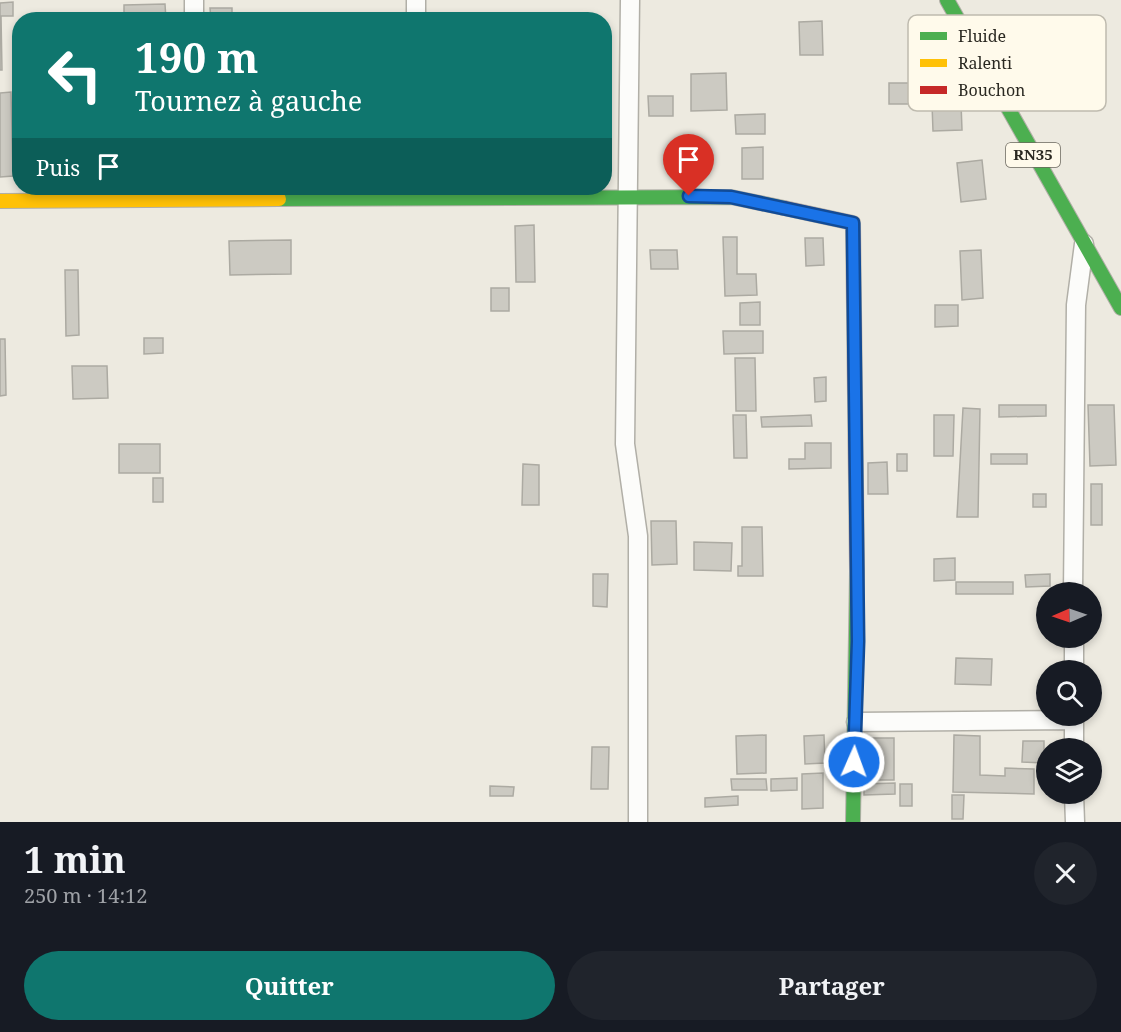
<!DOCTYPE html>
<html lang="fr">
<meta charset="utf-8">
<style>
body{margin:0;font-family:"Noto Serif",serif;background:#20242c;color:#f1f3f6;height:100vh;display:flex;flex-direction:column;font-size:22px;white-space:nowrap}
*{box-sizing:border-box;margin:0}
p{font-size:20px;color:#9ea1a6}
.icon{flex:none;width:33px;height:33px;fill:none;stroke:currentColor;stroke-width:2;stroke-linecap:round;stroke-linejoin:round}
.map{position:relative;height:822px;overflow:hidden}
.details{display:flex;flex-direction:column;background:#171b24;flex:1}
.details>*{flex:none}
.guide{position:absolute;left:12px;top:12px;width:600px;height:183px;border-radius:24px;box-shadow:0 3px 9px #0003;background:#0f766e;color:#fff;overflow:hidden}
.needle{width:39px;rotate:268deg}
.tools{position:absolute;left:1036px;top:582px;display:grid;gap:12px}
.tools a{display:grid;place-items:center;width:66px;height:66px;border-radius:50%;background:#171b24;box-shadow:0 3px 9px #0003;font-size:30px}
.pin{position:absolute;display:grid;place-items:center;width:51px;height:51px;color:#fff;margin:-62px -26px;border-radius:50% 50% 50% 0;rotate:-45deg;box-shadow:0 0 6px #0007}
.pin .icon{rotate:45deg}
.me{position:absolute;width:66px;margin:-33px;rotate:2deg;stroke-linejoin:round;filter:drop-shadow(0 0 4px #0008)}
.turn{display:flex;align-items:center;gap:21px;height:126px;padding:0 24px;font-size:27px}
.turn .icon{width:78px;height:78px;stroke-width:2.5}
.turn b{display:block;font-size:42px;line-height:51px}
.then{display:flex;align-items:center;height:57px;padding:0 24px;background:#0003;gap:12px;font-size:22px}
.round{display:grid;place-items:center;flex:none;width:63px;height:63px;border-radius:32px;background:#20242c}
.headline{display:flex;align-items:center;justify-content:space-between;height:102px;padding:0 24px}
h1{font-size:36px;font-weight:700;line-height:45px}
.cta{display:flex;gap:12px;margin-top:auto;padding:12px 24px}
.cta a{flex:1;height:69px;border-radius:36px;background:#0f766e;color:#fff;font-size:24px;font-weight:700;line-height:69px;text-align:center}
.cta a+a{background:#20242c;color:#f1f3f6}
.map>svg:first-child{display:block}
.building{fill:#cccac2;stroke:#acaaa2;stroke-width:1.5}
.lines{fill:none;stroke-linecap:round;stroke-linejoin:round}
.street-casing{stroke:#b1afa7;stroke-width:21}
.fast-casing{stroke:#b1afa7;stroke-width:16}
.slow-casing{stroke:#b1afa7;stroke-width:16}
.jam-casing{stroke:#b1afa7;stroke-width:16}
.street{stroke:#fcfcfa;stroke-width:18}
.fast{stroke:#4caf50;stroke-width:14}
.slow{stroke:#ffc107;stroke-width:14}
.jam{stroke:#c62828;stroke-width:14}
.route-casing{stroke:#114b97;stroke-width:15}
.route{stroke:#1a73e8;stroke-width:10}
.labels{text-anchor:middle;stroke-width:4.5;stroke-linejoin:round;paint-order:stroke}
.shield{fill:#fffaeb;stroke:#6b685e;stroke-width:1.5}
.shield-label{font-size:15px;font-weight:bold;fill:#2b2922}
.key{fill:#fffaeb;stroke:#bfbbaf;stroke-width:1.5}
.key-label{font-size:16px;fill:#2b2922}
</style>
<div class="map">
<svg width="1121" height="822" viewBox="0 0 1121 822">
<rect width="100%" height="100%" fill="#edeae0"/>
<!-- building -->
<path class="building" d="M13 2V16H1L2 70H0V3Z
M165 4 166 20H124V5Z
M210 8H232V20H211Z
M309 13V20H252V14Z
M518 16H548V20H518Z
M822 21 823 55H800L799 22Z
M726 73 727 110 691 111V74Z
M889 83H916V104H889Z
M11 92 13 176 0 177V93Z
M648 96H673V116H649Z
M961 103 962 130 933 131 932 104Z
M765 114V134H736L735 115Z
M763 147V179H742V148Z
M982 160 986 199 961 202 957 163Z
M534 225 535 282H516L515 226Z
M723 237H737V274H756L757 295 725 296Z
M805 238H823L824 265 806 266Z
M291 240V274L230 275 229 241Z
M650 250H677L678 269H651Z
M981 250 983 298 962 300 960 251Z
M65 270H78L79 335 66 336Z
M491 288H509V311H491Z
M760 302V325H740V303Z
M935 305H958V326L935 327Z
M723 331H763V353L724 354Z
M144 338H163V353L144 354Z
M0 339H5L6 395 0 396Z
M735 358H755L756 411H736Z
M72 366H107L108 398 73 399Z
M826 377V401L815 402 814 378Z
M999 405H1046V416L999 417Z
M1088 405H1114L1116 465 1090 466Z
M963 408 980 409 978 517H957Z
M733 415H746L747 458H734Z
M811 415 812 426 762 427 761 417Z
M934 415H954L953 456H934Z
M805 443H831V468L789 469V459H805Z
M119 444H160V473H119Z
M897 454H907V471H897Z
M991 454H1027V464H991Z
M887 462 888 494H868V463Z
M523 464 539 465V505H522Z
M153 478H163V502H153Z
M1091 484H1102V525H1091Z
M1033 494H1046V507H1033Z
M651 521H676L677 564 652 565Z
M742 527H762L763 576H738V566H742Z
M694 542 732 543 731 571 694 570Z
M955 558V580L934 581V559Z
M593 574H608L607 607 593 606Z
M1050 574V586L1026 587 1025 575Z
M956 582H1013V594H956Z
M956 658 992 659 991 685 955 684Z
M766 735V773L737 774 736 736Z
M824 735 825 763 805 764 804 736Z
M954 735 980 736V775L1005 776V768L1034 769V794L953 792Z
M864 738H894V780H865Z
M1023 741H1044V763L1022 762Z
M592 747H609L608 789H591Z
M823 773V808L802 809V774Z
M797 778V790L771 791V779Z
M731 779H766L767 790H732Z
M895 783V794L864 795V784Z
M900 784H912V806H900Z
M490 786 514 787 513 796H490Z
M952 795H964L963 819H952Z
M738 796V805L705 807V798Z"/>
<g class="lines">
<!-- street casing -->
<g class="street-casing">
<path id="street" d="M416 0V20
M630 0 625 444 638 536V822
M194 20V0
M1073 592 1076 305 1084 244
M1074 638V670
M1074 716V748
M856 722 1074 720
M1074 794 1075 822"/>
</g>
<!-- fast casing -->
<g class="fast-casing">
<path id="fast" d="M947 0 1121 308
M279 199 731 197 784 208
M853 822 857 571"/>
</g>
<!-- slow casing -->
<g class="slow-casing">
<path id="slow" d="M0 201 279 199"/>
</g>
<!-- jam casing -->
<g class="jam-casing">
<path id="jam" d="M784 208 853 223 857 571"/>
</g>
<!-- street -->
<use href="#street" class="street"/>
<!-- fast -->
<use href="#fast" class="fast"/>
<!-- slow -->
<use href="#slow" class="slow"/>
<!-- jam -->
<use href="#jam" class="jam"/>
</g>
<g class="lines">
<!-- route casing -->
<g class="route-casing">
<path id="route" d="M689 196 731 197 853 223 858 641 854 762"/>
</g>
<!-- route -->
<use href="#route" class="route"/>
</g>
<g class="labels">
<!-- shield labels -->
<rect class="shield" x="1006" y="143" width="54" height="24" rx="4.5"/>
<g class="shield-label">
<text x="1033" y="160">RN35</text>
</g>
</g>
<!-- legend -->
<rect x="908" y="15" width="198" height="96" rx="9" class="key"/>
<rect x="920" y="32" width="27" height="8" fill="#4caf50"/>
<rect x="920" y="59" width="27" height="8" fill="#ffc107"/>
<rect x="920" y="86" width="27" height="8" fill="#c62828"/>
<g class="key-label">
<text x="958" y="42">Fluide</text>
<text x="958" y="69">Ralenti</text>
<text x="958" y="96">Bouchon</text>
</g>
</svg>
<div class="tools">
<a><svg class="needle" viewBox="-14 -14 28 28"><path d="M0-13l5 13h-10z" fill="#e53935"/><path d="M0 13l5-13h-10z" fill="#9ea1a6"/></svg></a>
<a><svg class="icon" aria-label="search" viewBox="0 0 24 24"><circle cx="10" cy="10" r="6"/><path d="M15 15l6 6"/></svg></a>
<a><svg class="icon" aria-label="layers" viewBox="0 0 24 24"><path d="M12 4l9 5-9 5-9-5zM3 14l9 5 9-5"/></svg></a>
</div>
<div class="pin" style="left:689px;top:196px;background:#d93025"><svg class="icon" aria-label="arrive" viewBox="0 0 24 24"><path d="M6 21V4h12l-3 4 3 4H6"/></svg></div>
<svg class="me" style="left:854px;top:762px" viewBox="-20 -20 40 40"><circle r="17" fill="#1a73e8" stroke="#fff" stroke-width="3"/><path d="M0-11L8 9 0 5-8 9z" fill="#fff"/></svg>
<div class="guide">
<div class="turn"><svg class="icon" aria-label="left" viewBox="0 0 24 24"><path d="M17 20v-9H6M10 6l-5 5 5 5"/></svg><div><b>190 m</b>Tournez à gauche</div></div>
<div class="then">Puis<svg class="icon" aria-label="arrive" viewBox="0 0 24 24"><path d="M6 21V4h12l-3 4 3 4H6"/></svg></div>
</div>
</div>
<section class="details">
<div class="headline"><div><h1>1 min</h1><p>250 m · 14:12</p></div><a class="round"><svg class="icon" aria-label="close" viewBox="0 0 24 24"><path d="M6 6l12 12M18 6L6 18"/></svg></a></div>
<div class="cta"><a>Quitter</a><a>Partager</a></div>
</section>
